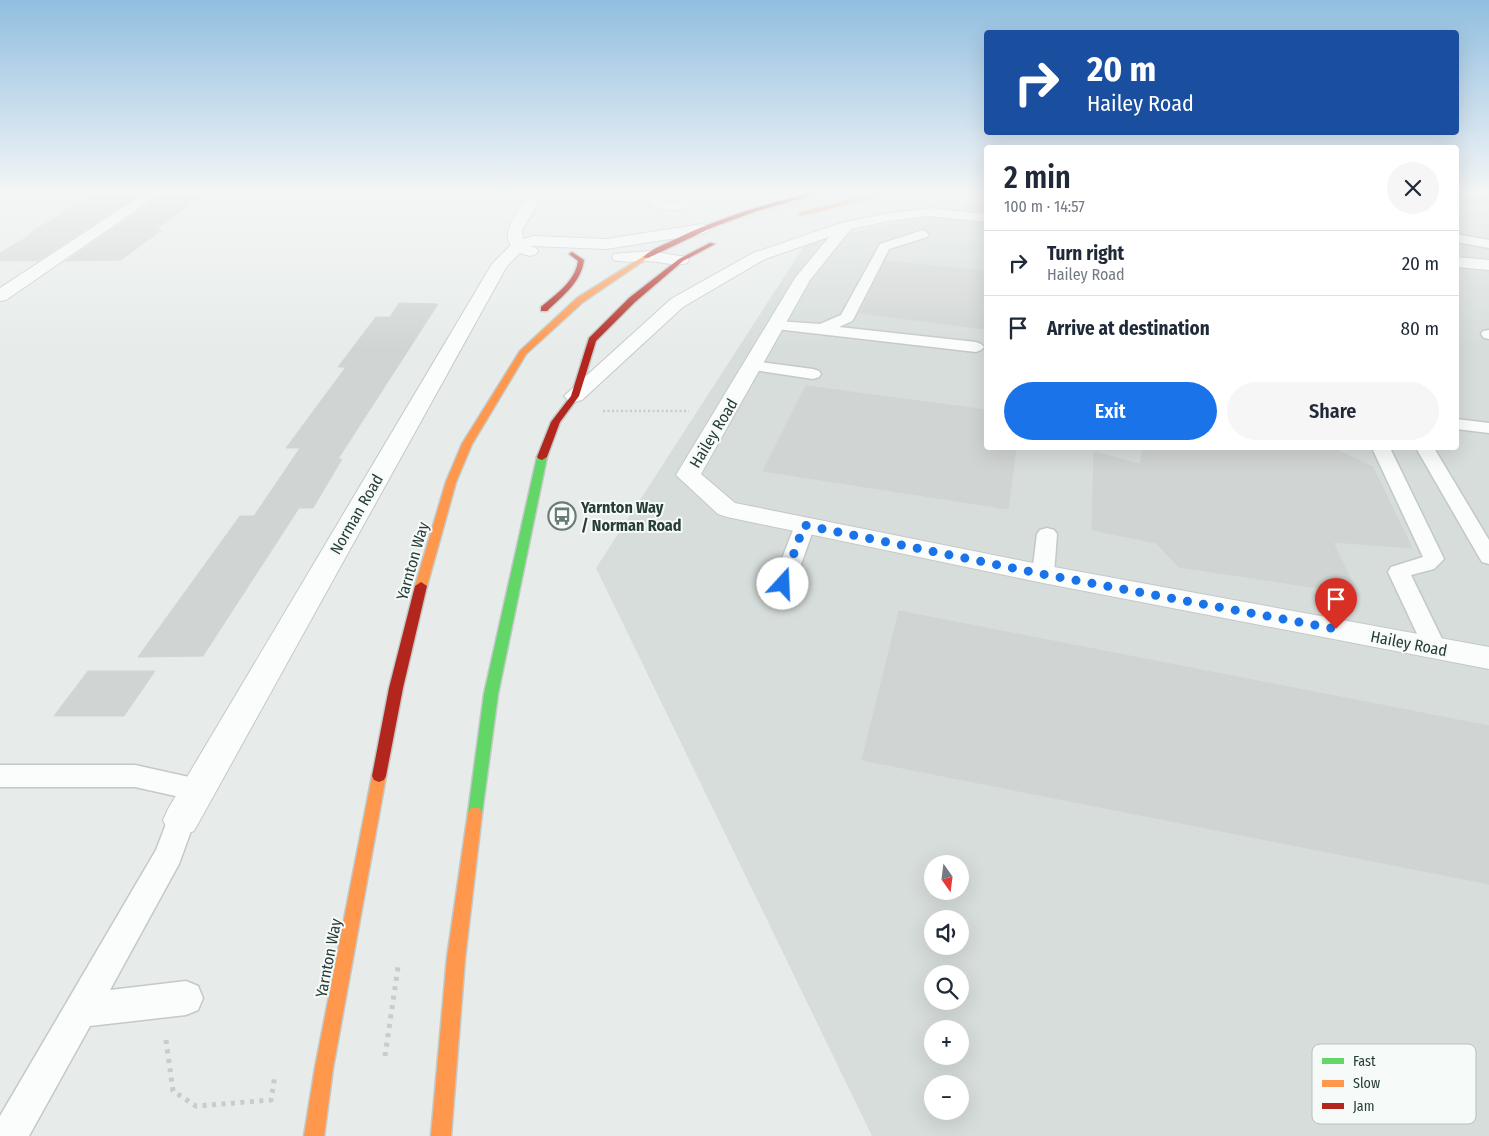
<!DOCTYPE html>
<meta charset="utf-8">
<style>
body{margin:0;font-family:"Fira Sans Condensed",sans-serif;background:#f6f6f7;color:#1f2937;height:100vh;display:flex;flex-direction:column;font-size:19px;white-space:nowrap}
*{box-sizing:border-box;margin:0}
p{font-size:16px;color:#747a83}
.icon{flex:none;width:28px;height:28px;fill:none;stroke:currentColor;stroke-width:2;stroke-linecap:round;stroke-linejoin:round}
.map{position:relative;flex:1;overflow:hidden}
.sheet{position:absolute;left:984px;top:145px;width:475px;height:305px;display:flex;flex-direction:column;background:#fff;border-radius:5px;box-shadow:0 5px 20px #0002}
.sheet>*{flex:none}
.banner{position:absolute;left:984px;top:30px;width:475px;height:105px;border-radius:5px;box-shadow:0 5px 20px #0002;background:#1a4fa0;color:#fff;overflow:hidden}
.needle{width:32px;rotate:166deg}
.controls{position:absolute;left:924px;top:855px;display:grid;gap:10px}
.controls a{display:grid;place-items:center;width:45px;height:45px;border-radius:50%;background:#fff;box-shadow:0 5px 20px #0002;font-size:25px}
.pin{position:absolute;display:grid;place-items:center;width:42px;height:42px;color:#fff;margin:-51px -21px;border-radius:50% 50% 50% 0;rotate:-45deg;box-shadow:0 0 5px #0007}
.pin .icon{rotate:45deg}
.me{position:absolute;width:55px;margin:-28px;rotate:20deg;stroke-linejoin:round;filter:drop-shadow(0 0 4px #0008)}
.turn{display:flex;align-items:center;gap:18px;height:105px;padding:0 20px;font-size:22px}
.turn .icon{width:65px;height:65px;stroke-width:2.5}
.turn b{display:block;font-size:35px;line-height:42px}
.round{display:grid;place-items:center;flex:none;width:52px;height:52px;border-radius:26px;background:#f6f6f7}
.overview{display:flex;align-items:center;justify-content:space-between;height:85px;padding:0 20px}
h1{font-size:30px;font-weight:600;line-height:38px}
.action{display:flex;gap:10px;margin-top:auto;padding:10px 20px}
.action a{flex:1;height:58px;border-radius:30px;background:#1a73e8;color:#fff;font-size:20px;font-weight:600;line-height:58px;text-align:center}
.action a+a{background:#f6f6f7;color:#1f2937}
ul{padding:0;list-style:none}
li{display:flex;align-items:center;gap:15px;height:65px;padding:0 20px;border-top:1px solid #e0e1e3}
li div{flex:1}
li b{display:block;font-size:19px}
li em{font-style:normal}
.map>svg:first-child{display:block}
.built{fill:#d6ddda;fill-rule:evenodd}
.green{fill:#d2e3d8}
.building{fill:#d0d4d3;stroke:#d0d5d3}
.lines{fill:none;stroke-linecap:round;stroke-linejoin:round}
.lane-casing{stroke:#c4c9c7;stroke-width:3}
.street-casing{stroke:#c4c9c7;stroke-width:2}
.fast-casing{stroke:#c3c9c7;stroke-width:3}
.slow-casing{stroke:#c3c9c7;stroke-width:3}
.jam-casing{stroke:#c3c9c7;stroke-width:3}
.path-far1{stroke:#c7cdcb;stroke-width:2.5;stroke-dasharray:2 2.5;stroke-linecap:butt}
.path{stroke:#c7cdcb;stroke-width:5;stroke-dasharray:4 5.5;stroke-linecap:butt}
.lane{fill:#fbfcfc;fill-rule:evenodd}
.street{fill:#fbfcfc;fill-rule:evenodd}
.fast{fill:#63d668;fill-rule:evenodd}
.slow{fill:#ff974d;fill-rule:evenodd}
.jam{fill:#b3261e;fill-rule:evenodd}
.route{stroke:#1a73e8;stroke-width:9;stroke-dasharray:0 16.2}
.labels{text-anchor:middle;stroke-width:4;stroke-linejoin:round;paint-order:stroke}
.street-label{font-size:16px;fill:#273d38;stroke:#f6faf8}
.poi-label{font-size:16px;font-weight:bold;fill:#273d38;stroke:#f6faf8;text-anchor:start}
.key{fill:#f6faf8;stroke:#b8c1be;stroke-width:1}
.key-label{font-size:14px;fill:#273d38}
</style>
<div class="map">
<svg width="1489" height="1136" viewBox="0 0 1489 1136">
<rect width="100%" height="100%" fill="#e7ecea"/>
<!-- built -->
<path class="built" d="M1456 191H1489V1136H872L596 568 806 243 986 200V448H1456ZM932 864H960V891H932ZM932 919H960V946H932ZM932 974H960V1001H932ZM932 1029H960V1056H932ZM932 1084H960V1111H932Z"/>
<!-- green -->
<path class="green" d="M841 191H865L737 221 775 208Z"/>
<!-- building -->
<path class="building" d="M207 192 156 230H162L121 260 66 261 165 193Z
M95 193H142L38 261H0V253L32 234H28Z
M885 261 986 271V329L860 313Z
M399 303 438 304 338 459H342L313 508H299L203 656 138 657 240 516H254L300 448H286L346 367H338L376 317H390Z
M806 386 986 410V448H1016L1008 509 763 471Z
M1143 448H1333L1373 467 1412 548 1333 542 1358 594 1179 567 1156 543 1092 530 1094 452 1140 464Z
M899 611 1489 726V884L862 760Z
M88 671H155L124 716H54Z"/>
<g class="lines">
<!-- lane casing -->
<g class="lane-casing">
<path id="lane" d="M923 230 929 234 927 237 889 249 854 318 852 321 839 327 976 342 981 344 984 347 981 350 976 352 776 329 771 328 769 325 771 322 776 321 820 324 841 315 880 244Z
M1456 234 1489 240V248L1456 242Z
M1489 330V339L1484 338 1481 334 1483 331Z
M753 361 813 369 819 371 821 374 819 377 813 379 748 369 745 366 748 363Z
M1456 419 1489 423V433L1456 429Z
M1372 448H1390L1444 559 1434 569 1411 575 1446 647 1442 653 1434 655 1426 653 1388 572 1391 567 1423 557Z
M1416 448H1434L1489 540V564L1482 562 1479 557Z
M805 519 812 521 815 525 794 584 791 589 783 591 775 589 772 584 795 525 798 521Z
M1047 528 1054 530 1057 534 1054 574 1051 579 1043 581 1035 579 1032 574 1037 534 1040 530Z
M0 765H135L198 779 208 782 212 790 208 798 198 801 135 787H0Z
M181 808 191 811 195 820 179 864 110 990 186 981 198 986 203 998 198 1010 186 1015 90 1026 29 1136H0V1116L156 850 171 811Z"/>
</g>
<!-- street casing -->
<g class="street-casing">
<path id="street" d="M148 191H164L6 300 0 301V288Z
M531 191H545L522 231 523 239 533 236 606 239 702 224 707 226 710 229 707 232 702 234 606 249 533 246H530L536 248 538 251 536 254 530 256 520 253 507 266 194 831 181 836 168 831 163 820 168 809 492 264 511 245C499 233 523 204 531 191Z
M648 191H662L663 200 672 202 679 200 677 191H691L693 202C683 215 665 209 651 206Z
M929 208 986 214V222L929 216 889 221 851 229 810 280 701 474 735 503 1043 565 1489 647V669L1043 583 727 517 718 514 676 475 795 278 829 237 765 259 683 307 582 400 575 402 568 400 564 396 671 299 753 253 841 223 889 213Z
M648 251 687 257 689 260 687 263C674 267 660 261 647 261 636 261 625 263 614 260L612 257 614 254Z
M1456 257 1489 260V270L1456 267Z"/>
</g>
<!-- fast casing -->
<g class="fast-casing">
<path id="fast" d="M542 454 547 457 498 694 482 813 480 817 475 819 470 817 468 813 484 694 537 457Z"/>
</g>
<!-- slow casing -->
<g class="slow-casing">
<path id="slow" d="M888 191H897L802 215 799 213Z
M644 256 649 257 583 302 526 354 472 444 456 482 427 586 425 589H417L415 586 446 482 462 444 520 351 577 298Z
M379 770 384 772 386 776 333 1068 324 1136H304L315 1068 372 776 374 772Z
M475 807 480 809 482 813 465 958 451 1136H431L447 958 468 813 470 809Z"/>
</g>
<!-- jam casing -->
<g class="jam-casing">
<path id="jam" d="M818 191H827L757 211 713 227 648 258 643 257C652 249 665 244 676 239 721 217 770 203 818 191Z
M710 243 715 244 683 261 635 302 596 341 579 396 560 422 547 457 542 460 539 459 537 457 551 422 571 396 589 338 629 298 679 259Z
M572 252 584 260C581 283 562 296 547 311H541V307C556 294 575 282 578 261L569 254Z
M421 582 427 586 403 688 386 776 384 780 379 782 374 780 372 776 389 688 415 586Z"/>
</g>
<!-- path-far1 -->
<path class="path-far1" d="M603 411H689"/>
<!-- path -->
<path class="path" d="M166 1040 173 1091 196 1106 271 1100 275 1075
M385 1056 398 967"/>
<!-- lane -->
<use href="#lane" class="lane"/>
<!-- street -->
<use href="#street" class="street"/>
<!-- fast -->
<use href="#fast" class="fast"/>
<!-- slow -->
<use href="#slow" class="slow"/>
<!-- jam -->
<use href="#jam" class="jam"/>
</g>
<!-- sky -->
<linearGradient id="sky" x2="0" y2="1"><stop stop-color="#91bee0"/><stop offset="0.55" stop-color="#f4f6f6"/><stop offset="1" stop-color="#f4f6f6" stop-opacity="0"/></linearGradient>
<rect width="1489" height="350" fill="url(#sky)"/>
<g class="lines">
<!-- route -->
<path class="route" d="M783 584 804 525 1042 574 1336 629"/>
</g>
<!-- icons -->
<defs>
<g id="bus-ring" transform="scale(1.4375)"><circle r="9.5" fill="#f6faf8" stroke="#6a7a76" stroke-width="1.5"/><path d="M-5-6H5V4H4V6H2V4H-2V6H-4V4H-5ZM-3.5-4V0h7V-4ZM-3.5 1.2v1.5H-2V1.2ZM2 1.2v1.5H3.5V1.2Z" fill="#6a7a76"/></g>
</defs>
<g fill-rule="evenodd">
<use href="#bus-ring" x="562" y="516"/>
</g>
<g class="labels">
<!-- street labels -->
<g class="street-label">
<text transform="translate(713 433) rotate(-59)" y="6">Hailey Road</text>
<text transform="translate(356 514) rotate(-60)" y="6">Norman Road</text>
<text transform="translate(412 561) rotate(-74)" y="6">Yarnton Way</text>
<text transform="translate(1409 643) rotate(11)" y="6">Hailey Road</text>
<text transform="translate(328 958) rotate(-79)" y="6">Yarnton Way</text>
</g>
<!-- poi labels -->
<g class="poi-label">
<text x="581" y="513">Yarnton Way<tspan x="581" dy="18">/ Norman Road</tspan></text>
</g>
</g>
<!-- legend -->
<rect x="1312" y="1044" width="164" height="80" rx="8" class="key"/>
<rect x="1322" y="1058" width="22" height="6" fill="#63d668"/>
<rect x="1322" y="1080" width="22" height="7" fill="#ff974d"/>
<rect x="1322" y="1103" width="22" height="6" fill="#b3261e"/>
<g class="key-label">
<text x="1353" y="1066">Fast</text>
<text x="1353" y="1088">Slow</text>
<text x="1353" y="1111">Jam</text>
</g>
</svg>
<div class="controls">
<a><svg class="needle" viewBox="-14 -14 28 28"><path d="M0-13l5 13h-10z" fill="#e53935"/><path d="M0 13l5-13h-10z" fill="#747a83"/></svg></a>
<a><svg class="icon" aria-label="sound" viewBox="0 0 24 24"><path d="M4 9h4l5-4v14l-5-4H4zM17 9q2 3 0 6"/></svg></a>
<a><svg class="icon" aria-label="search" viewBox="0 0 24 24"><circle cx="10" cy="10" r="6"/><path d="M15 15l6 6"/></svg></a>
<a>+</a>
<a>−</a>
</div>
<div class="pin" style="left:1336px;top:629px;background:#d93025"><svg class="icon" aria-label="arrive" viewBox="0 0 24 24"><path d="M6 21V4h12l-3 4 3 4H6"/></svg></div>
<svg class="me" style="left:783px;top:584px" viewBox="-20 -20 40 40"><circle r="19" fill="#fff"/><path d="M0-13L10 11 0 6-10 11z" fill="#1a73e8"/></svg>
<div class="banner">
<div class="turn"><svg class="icon" aria-label="right" viewBox="0 0 24 24"><path d="M7 20v-9h11M14 6l5 5-5 5"/></svg><div><b>20 m</b>Hailey Road</div></div>
</div>
<section class="sheet">
<div class="overview"><div><h1>2 min</h1><p>100 m · 14:57</p></div><a class="round"><svg class="icon" aria-label="close" viewBox="0 0 24 24"><path d="M6 6l12 12M18 6L6 18"/></svg></a></div>
<ul>
<li><svg class="icon" aria-label="right" viewBox="0 0 24 24"><path d="M7 20v-9h11M14 6l5 5-5 5"/></svg><div><b>Turn right</b><p>Hailey Road</p></div><em>20 m</em></li>
<li><svg class="icon" aria-label="arrive" viewBox="0 0 24 24"><path d="M6 21V4h12l-3 4 3 4H6"/></svg><div><b>Arrive at destination</b></div><em>80 m</em></li>
</ul>
<div class="action"><a>Exit</a><a>Share</a></div>
</section>
</div>
